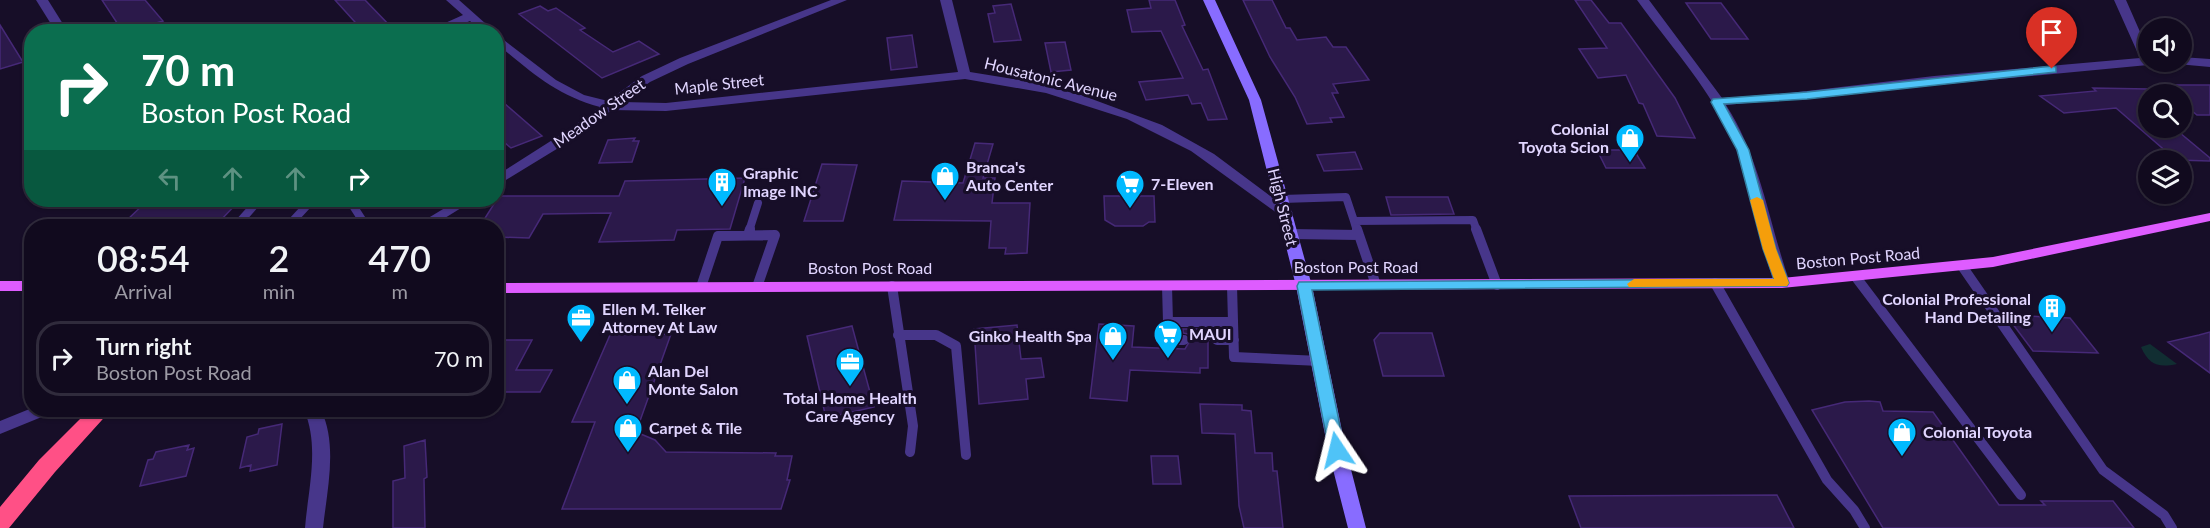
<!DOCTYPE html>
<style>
body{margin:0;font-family:Lato,sans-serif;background:#1e182b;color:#f1f3f6;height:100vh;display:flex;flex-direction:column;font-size:22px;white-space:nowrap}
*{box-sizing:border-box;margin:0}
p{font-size:20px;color:#9c9aa4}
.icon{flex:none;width:33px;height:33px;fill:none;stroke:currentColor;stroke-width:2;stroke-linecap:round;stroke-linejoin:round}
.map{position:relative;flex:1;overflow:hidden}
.details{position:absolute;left:24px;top:219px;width:480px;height:198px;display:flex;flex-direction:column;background:#110a1e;border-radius:24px;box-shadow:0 2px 4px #0004,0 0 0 2px #302b3c}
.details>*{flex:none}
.hud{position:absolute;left:24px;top:24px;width:480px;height:183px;border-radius:24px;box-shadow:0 2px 4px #0004,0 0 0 2px #302b3c;background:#0b6e4f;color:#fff;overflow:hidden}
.controls{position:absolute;left:2138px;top:18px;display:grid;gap:12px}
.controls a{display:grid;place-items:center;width:54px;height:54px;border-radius:50%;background:#110a1e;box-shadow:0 2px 4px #0004,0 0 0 2px #302b3c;font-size:30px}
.pin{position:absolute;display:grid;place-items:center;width:51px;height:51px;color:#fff;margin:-62px -26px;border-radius:50% 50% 50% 0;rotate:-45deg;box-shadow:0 0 6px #0007}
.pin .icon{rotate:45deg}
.me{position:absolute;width:66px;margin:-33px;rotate:350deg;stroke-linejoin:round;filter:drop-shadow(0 0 4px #0008)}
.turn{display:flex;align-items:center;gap:21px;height:126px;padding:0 18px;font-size:27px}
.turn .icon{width:78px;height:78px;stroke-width:2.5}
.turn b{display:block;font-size:42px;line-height:51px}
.lanes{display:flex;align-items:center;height:57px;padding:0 18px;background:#0003;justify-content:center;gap:30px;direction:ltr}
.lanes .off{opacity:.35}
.eta{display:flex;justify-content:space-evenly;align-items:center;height:102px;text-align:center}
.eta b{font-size:36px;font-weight:600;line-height:42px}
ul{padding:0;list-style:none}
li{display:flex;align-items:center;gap:18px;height:75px;margin:0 12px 9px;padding:0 6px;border:3px solid #302b3c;border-radius:24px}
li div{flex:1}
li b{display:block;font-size:22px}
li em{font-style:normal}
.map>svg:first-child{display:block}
.green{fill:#112e32}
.building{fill:#2b194a;stroke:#462977;stroke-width:1.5}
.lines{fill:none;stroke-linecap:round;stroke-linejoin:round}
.service-far1{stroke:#47368a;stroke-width:8}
.service{stroke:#47368a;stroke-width:10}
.minor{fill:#47368a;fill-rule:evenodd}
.secondary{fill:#886cff;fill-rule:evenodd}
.primary{fill:#de5cff;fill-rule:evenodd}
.motorway{fill:#ff5086;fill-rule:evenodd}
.route{fill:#4fc3f7;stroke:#337fa1;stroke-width:1.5}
.slow{fill:#f59e0b}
.labels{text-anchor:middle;stroke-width:6;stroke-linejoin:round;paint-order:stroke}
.street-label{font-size:16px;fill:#e1d5ff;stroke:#170e28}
.poi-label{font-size:16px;font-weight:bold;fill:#e1d5ff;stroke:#170e28;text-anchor:start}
</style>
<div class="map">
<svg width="2210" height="528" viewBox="0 0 2210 528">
<rect width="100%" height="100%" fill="#170e28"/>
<!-- green -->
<path class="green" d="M2150 344 2177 364C2158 368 2149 365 2141 347Z"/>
<!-- building -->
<path class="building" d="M102 0H145L163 21 153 24 160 32H123Z
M335 0H365L391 27 376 32H364Z
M1149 0H1175L1185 25 1182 26 1203 70 1208 69 1227 119 1208 120 1201 103 1192 104 1188 95 1146 100 1139 82 1183 78 1161 31 1132 32 1127 10 1151 8Z
M1243 0H1272L1286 28H1290L1297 40 1326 37 1333 47H1346L1369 80 1333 84 1338 93H1332L1344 117 1330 118 1332 122 1307 124 1295 97 1270 57Z
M1575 0H1591L1609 23H1621L1675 98 1695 138 1657 136 1643 104 1639 103 1626 75 1598 78 1579 49 1607 48Z
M1686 3H1721L1748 39H1711Z
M1011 4 1021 40 994 42 988 14 995 13 993 6Z
M540 6 548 11 556 8 585 28 580 30 613 52 639 41 659 54 602 78 519 14Z
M0 25 23 62 0 69Z
M912 35 917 67 891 70 887 38Z
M1065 42 1071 70 1051 72 1045 43Z
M2160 85H2210V115H2197L2181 102V94H2172Z
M2093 88 2148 89V128H2174L2210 158V161L2176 160 2116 108 2064 113 2040 96 2096 91Z
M496 96 542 136 511 148 496 135Z
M635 138 633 141H639L632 162 599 163 608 140Z
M975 143 993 144 983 178H995L992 203H1030L1027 253 1005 254 1006 248H989L991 221 894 220 902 181 963 183Z
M1597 150H1634L1645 168H1606Z
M1355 152 1362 169 1324 171 1317 155Z
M822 164 857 165 843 221H804Z
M745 178 730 229 677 230 674 240 599 242 611 213 543 214 529 238 496 237V226H480L499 196H619L625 181Z
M1104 196H1154L1155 222H1149L1143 226H1115L1105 220Z
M1386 197H1448L1454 214 1391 215Z
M148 200H240L218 223 126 221Z
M2006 315 2070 318 2098 353 2033 351Z
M1099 324 1134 326 1132 347 1185 349 1191 339 1188 334 1183 333V329H1216L1217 333 1208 341V368H1200V373L1130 370 1127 401 1090 398Z
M1017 325 1021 359 1041 358 1044 377 1026 379 1028 399 979 404 974 329Z
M852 326 874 407 826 418 807 336Z
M2210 332V373L2168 342 2199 335Z
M1380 333H1432L1444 376H1383L1374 340Z
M671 334 636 432 655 440 666 452 776 453 775 456H792L787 480H790L781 509H562L595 422H572L610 335Z
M496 340H532L516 370H552L540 392H505L496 409Z
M1869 401 1880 402 1883 411 1933 412 1999 505H2045L2041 501H2113L2134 528H1883L1812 410 1845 402Z
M1200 404 1242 405V410L1251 411 1255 453H1272L1273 471H1277L1283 528H1244L1239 506 1235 434 1202 433Z
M282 424 277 465 250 471 251 465 240 468 247 437 258 434 259 429Z
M425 440 427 477 424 479 425 528H393V481L405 478 404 446Z
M189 445 187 450 194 448 186 476 140 486 148 460 153 459 156 452Z
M1151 456H1178L1181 484H1153Z
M1777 495 1794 528H1581L1569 496Z"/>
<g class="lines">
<!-- service-far1 -->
<path class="service-far1" d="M1282 199 1346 197 1354 221
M340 200 350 201 366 226
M236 226 259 200
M288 226 312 200
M749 231 758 203
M1357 231 1354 221 1473 220 1477 231"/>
<!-- service -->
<path class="service" d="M1357 229 1376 285
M1476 229 1497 285
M1290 234 1359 235
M748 235 750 229
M1962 266 2103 470 2164 515 2172 528
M1855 276 2021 495
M1715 283 1827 480 1854 510 1865 528
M892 286 913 426 910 452
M1167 286 1168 322H1233
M1232 286 1234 357 1320 361
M701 287 718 236 775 235 757 287
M1168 322 1169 340H1184
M898 335H936L956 346 966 455
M1217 340H1234"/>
<!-- minor -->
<path class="minor" d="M36 0H48L68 32H56Z
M446 0H459L495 32H482L470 21 442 32H425L463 15Z
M831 0H847L688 64 650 82 622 102 666 103 958 72 940 0H952L970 72 1020 80 1081 95 1162 125 1214 154 1293 213 1286 217 1281 216 1191 151 1127 119 1046 93 965 79 666 111 612 110 578 136 496 186V176L568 130 600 107C556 95 531 72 496 43V34L556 80 584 95 608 101 642 76 680 58Z
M1637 0H1649L1722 98 1790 93 1934 76 2140 58 2114 0H2126L2148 50V62H2154L2148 65 1726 105C1761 159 1769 224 1790 283L1782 288 1774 283C1757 233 1751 178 1728 130 1705 83 1668 43 1637 0Z
M2181 57 2210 59V67L2177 64 2175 62H2181Z
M458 200H474L432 226H415Z
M32 408 52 410 49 414 0 434V421Z
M304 410H321C338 445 327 490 323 528H305C308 490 320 446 304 410Z"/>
<!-- secondary -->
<path class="secondary" d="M1203 0H1215L1261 100 1312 286 1346 450 1366 528H1348L1328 450 1296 286 1249 100Z"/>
<!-- primary -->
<path class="primary" d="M2210 213V221L1993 267 1782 288 496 293V283L1782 278 1993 257Z
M0 281H32V291H0Z"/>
<!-- motorway -->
<path class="motorway" d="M89 410H111L55 472 9 528H0V507L39 460Z"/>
</g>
<!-- route -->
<path class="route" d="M2052 66 2056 67V72L1807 99 1724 104 1749 150 1776 249 1789 283 1787 286 1312 290 1345 450 1342 454H1331L1329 450 1297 286 1299 282 1774 279 1763 249 1737 150 1711 102 1713 99 1807 92Z"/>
<!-- slow -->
<path class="slow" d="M1757 197 1763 200 1776 249 1789 283 1787 286 1629 287 1627 284 1634 279H1774L1763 249 1750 200Z"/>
<!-- icons -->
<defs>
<g id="shop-pin" transform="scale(1.5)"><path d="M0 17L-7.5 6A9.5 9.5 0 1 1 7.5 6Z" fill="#01baff" stroke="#170e28"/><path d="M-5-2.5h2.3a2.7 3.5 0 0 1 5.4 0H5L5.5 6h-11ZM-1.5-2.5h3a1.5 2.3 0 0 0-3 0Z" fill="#fff"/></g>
<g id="building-pin" transform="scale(1.5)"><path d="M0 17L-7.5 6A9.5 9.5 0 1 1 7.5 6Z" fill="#01baff" stroke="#170e28"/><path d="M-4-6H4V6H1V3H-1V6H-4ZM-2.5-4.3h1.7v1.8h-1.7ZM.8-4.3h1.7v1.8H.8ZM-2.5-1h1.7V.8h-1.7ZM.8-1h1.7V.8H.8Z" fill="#fff"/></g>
<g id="supermarket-pin" transform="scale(1.5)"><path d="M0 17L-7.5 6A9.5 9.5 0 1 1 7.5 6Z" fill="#01baff" stroke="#170e28"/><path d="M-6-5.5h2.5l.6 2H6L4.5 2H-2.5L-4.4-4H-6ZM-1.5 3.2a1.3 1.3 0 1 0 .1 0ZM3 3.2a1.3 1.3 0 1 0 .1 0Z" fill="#fff"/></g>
<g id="office-pin" transform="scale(1.5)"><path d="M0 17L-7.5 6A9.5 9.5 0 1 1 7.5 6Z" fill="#01baff" stroke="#170e28"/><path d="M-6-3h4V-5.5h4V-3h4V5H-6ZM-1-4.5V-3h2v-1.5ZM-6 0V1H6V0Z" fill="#fff"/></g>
</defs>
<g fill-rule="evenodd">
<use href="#shop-pin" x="1630" y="138"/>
<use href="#shop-pin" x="945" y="176"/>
<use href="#building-pin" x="722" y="182"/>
<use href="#supermarket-pin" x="1130" y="184"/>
<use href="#building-pin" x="2052" y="308"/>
<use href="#office-pin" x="581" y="318"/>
<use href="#supermarket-pin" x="1168" y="334"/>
<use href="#shop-pin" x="1113" y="336"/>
<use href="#office-pin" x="850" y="362"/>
<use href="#shop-pin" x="627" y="380"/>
<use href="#shop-pin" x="628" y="428"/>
<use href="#shop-pin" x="1902" y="432"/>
</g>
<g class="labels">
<!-- street labels -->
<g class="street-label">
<text transform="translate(1051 79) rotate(14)" y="6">Housatonic Avenue</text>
<text transform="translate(719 84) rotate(-6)" y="6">Maple Street</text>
<text transform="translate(599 113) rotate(-35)" y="6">Meadow Street</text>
<text transform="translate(1283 207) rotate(76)" y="6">High Street</text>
<text transform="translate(1858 258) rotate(-5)" y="6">Boston Post Road</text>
<text x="1356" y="273">Boston Post Road</text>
<text x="870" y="274">Boston Post Road</text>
</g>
<!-- poi labels -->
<g class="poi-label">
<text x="1609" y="135" text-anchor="end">Colonial<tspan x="1609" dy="18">Toyota Scion</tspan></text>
<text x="966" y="173">Branca's<tspan x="966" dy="18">Auto Center</tspan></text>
<text x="743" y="179">Graphic<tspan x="743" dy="18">Image INC</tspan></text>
<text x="1151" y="190">7-Eleven</text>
<text x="2031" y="305" text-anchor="end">Colonial Professional<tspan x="2031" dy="18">Hand Detailing</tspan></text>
<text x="602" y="315">Ellen M. Telker<tspan x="602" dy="18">Attorney At Law</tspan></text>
<text x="1189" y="340">MAUI</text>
<text x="1092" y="342" text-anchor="end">Ginko Health Spa</text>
<text x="648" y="377">Alan Del<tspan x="648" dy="18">Monte Salon</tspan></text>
<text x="850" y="404" text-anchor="middle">Total Home Health<tspan x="850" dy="18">Care Agency</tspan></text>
<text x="649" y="434">Carpet &amp; Tile</text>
<text x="1923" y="438">Colonial Toyota</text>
</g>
</g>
</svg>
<div class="controls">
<a><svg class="icon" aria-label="sound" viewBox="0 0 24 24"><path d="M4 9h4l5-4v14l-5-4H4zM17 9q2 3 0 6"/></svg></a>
<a><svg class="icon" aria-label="search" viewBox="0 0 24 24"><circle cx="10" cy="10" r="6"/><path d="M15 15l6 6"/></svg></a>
<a><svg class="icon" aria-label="layers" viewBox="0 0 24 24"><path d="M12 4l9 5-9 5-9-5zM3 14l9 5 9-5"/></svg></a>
</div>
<div class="pin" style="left:2052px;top:69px;background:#d93025"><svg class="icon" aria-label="arrive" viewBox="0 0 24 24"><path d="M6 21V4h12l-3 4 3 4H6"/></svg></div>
<svg class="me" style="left:1337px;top:450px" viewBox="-20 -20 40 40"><path d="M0-17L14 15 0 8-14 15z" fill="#4fc3f7" stroke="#fff" stroke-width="4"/></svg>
<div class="hud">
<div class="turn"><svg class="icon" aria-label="right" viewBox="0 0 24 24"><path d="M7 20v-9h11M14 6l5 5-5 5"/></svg><div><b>70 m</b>Boston Post Road</div></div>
<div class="lanes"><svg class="icon off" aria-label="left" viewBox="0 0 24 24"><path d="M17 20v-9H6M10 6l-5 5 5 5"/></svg><svg class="icon off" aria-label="ahead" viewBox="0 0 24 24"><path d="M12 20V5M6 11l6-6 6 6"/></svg><svg class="icon off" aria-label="ahead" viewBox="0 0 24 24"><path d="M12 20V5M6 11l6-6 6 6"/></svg><svg class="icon" aria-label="right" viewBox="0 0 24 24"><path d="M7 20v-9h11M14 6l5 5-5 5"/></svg></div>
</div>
<section class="details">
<div class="eta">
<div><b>08:54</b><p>Arrival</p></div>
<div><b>2</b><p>min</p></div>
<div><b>470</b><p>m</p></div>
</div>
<ul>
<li><svg class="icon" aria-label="right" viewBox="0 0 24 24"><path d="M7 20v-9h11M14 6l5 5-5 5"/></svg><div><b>Turn right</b><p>Boston Post Road</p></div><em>70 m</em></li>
</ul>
</section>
</div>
